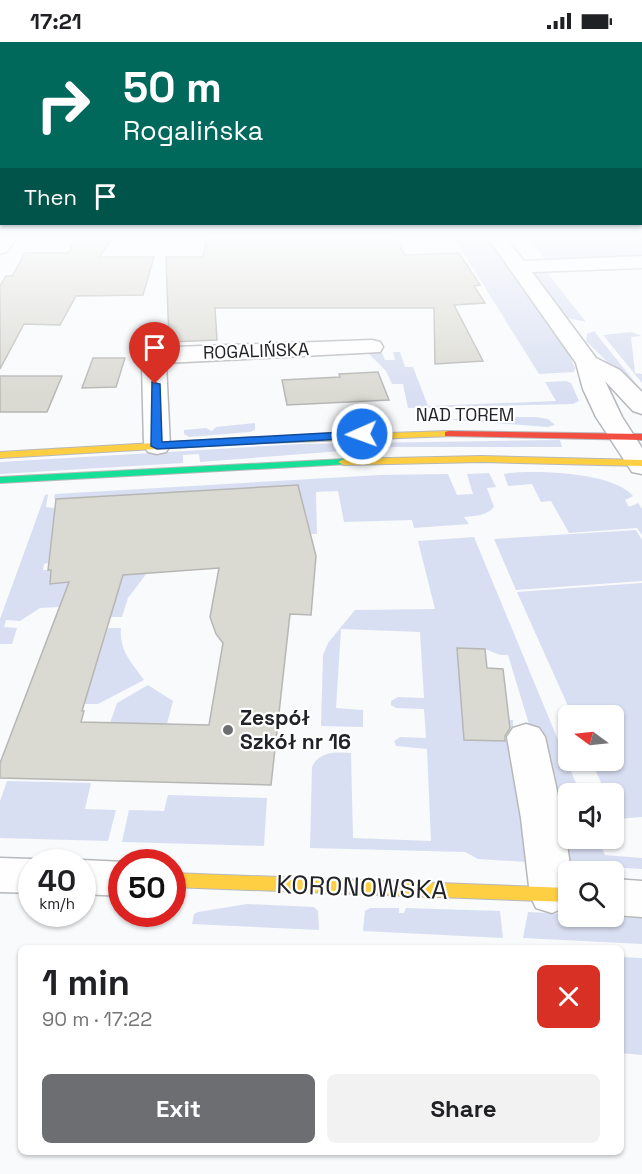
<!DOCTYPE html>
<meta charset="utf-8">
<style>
body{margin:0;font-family:"Space Grotesk",sans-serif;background:#f2f2f2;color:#202124;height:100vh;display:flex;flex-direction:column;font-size:22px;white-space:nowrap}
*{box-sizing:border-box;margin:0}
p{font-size:20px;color:#757577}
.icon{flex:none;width:33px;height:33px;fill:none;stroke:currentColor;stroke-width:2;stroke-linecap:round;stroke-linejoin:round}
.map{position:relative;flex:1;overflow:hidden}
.drawer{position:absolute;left:18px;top:903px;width:606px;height:210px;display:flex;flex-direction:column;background:#fff;border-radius:9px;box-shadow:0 2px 4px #0004}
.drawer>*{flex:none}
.hud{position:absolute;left:0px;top:0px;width:642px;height:183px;box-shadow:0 2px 4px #0004;background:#00695c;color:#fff;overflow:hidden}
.needle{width:39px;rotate:285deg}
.controls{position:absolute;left:558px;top:663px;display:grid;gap:12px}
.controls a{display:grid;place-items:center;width:66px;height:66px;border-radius:9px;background:#fff;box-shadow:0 2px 4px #0004;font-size:30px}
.speed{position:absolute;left:18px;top:807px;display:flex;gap:12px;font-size:30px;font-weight:700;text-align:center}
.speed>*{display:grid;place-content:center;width:78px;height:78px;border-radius:50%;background:#fff;box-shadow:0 2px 4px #0004;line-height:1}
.speed small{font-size:15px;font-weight:400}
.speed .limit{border:9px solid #d22;background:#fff;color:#111}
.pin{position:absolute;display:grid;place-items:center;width:51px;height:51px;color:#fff;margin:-62px -26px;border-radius:50% 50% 50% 0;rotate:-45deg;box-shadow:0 0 6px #0007}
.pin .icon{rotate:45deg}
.me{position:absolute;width:66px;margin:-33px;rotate:268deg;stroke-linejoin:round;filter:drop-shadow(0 0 4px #0008)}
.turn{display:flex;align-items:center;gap:21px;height:126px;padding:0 24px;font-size:27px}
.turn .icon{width:78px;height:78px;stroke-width:2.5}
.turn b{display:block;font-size:42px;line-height:51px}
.then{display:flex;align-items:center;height:57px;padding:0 24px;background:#0003;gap:12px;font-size:22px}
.round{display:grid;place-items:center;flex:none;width:63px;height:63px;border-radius:9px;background:#f2f2f2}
.summary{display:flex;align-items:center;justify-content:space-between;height:102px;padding:0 24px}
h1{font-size:36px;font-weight:700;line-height:45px}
.action{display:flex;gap:12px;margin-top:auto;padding:12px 24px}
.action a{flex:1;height:69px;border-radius:9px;background:#6d6e72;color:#fff;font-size:24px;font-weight:700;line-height:69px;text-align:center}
.action a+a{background:#f2f2f2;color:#202124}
.status{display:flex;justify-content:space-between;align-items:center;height:42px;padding:0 30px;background:#fff;direction:ltr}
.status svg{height:16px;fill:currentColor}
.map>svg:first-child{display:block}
.green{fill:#d9dff2;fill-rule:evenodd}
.building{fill:#dad9d2;stroke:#b6b6b5;stroke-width:1.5;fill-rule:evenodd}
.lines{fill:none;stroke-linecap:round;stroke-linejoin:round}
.street-casing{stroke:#b7b8bb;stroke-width:3}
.fast-casing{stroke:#b7b8bb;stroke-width:2}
.slow-casing{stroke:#b7b8bb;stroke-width:2}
.jam-casing{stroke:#b7b8bb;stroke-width:2}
.street{fill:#fefeff;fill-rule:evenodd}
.fast{fill:#16e098;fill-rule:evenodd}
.slow{fill:#ffcf43;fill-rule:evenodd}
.jam{fill:#f24e42;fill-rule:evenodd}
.route{fill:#1a73e8;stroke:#114b97;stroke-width:1.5}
.poi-dot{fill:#6d6e72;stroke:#fff;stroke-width:2}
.labels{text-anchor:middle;stroke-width:4.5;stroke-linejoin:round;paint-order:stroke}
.far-street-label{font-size:18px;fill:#222328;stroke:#fff}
.poi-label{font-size:21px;font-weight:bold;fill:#222328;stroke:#fff;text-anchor:start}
.near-street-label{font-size:26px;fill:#222328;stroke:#fff}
</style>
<div class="status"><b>17:21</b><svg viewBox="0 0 49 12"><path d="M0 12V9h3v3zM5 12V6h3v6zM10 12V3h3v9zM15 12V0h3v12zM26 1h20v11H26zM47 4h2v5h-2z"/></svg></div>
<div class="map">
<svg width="642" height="1132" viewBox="0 0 642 1132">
<rect width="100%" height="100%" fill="#f8fafc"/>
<!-- green -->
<path class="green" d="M454 196H488L562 297 575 326 574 330 539 332Z
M528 196H642V216L547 220Z
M544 227 586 280 568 276 535 233 536 230Z
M594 289 642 349V354L586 299 587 292Z
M631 290 642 294 631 295 635 331 642 332V341L603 293Z
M393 310H400L405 325H413L428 364 556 359 545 340 566 339 571 341 579 359 573 362 408 366 403 342H392L386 329 369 312 382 311 385 318H395Z
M536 375 548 377 555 383 548 385 452 378 458 376Z
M255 381V388L250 390 189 395 184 392V388L206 386 212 389 216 385Z
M560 398 562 405H394L200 420 199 412 183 413V421L0 432V420L300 402Z
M489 431 496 445 487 446 494 465C486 474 475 474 464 475L469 482 414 486 412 478 344 480 338 449 316 450 317 492H311L298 443 54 457 55 452 380 433 448 432 457 453 473 452 467 432Z
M504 432C531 427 614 430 633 454L625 458 629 465 638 461 642 467V493L637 486 569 491 551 459 541 460 532 442 508 444Z
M48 452 46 465 55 466 48 521 44 522 43 528H51L50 542 73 528 60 565 40 566 20 579 6 578 4 585 17 586 12 602H0V577L45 453Z
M636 488 642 498V539L516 548 494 497Z
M474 495 580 751 568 752V796L598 797 605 813 642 816V827L478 817 465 810 310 806 312 725C319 709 336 710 351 711L353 796 431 799 427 707 396 704 394 699 400 695 426 696 424 667 396 666 391 663V659L398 655 424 656 420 590 341 587 336 666 363 668V685L321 684 323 613 328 601 355 568 435 567 418 499ZM457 606 485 607 500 613H508L535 702 513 685V678H505L506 686H511V694H508V699L464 698Z
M147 531 128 556 122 575H110L123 533Z
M642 541V775L617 777 614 769V752L606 751 591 719 614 718V674L572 673 517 550Z
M108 586H121C119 609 132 621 144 638L98 662H80L92 635Z
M148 643 173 659 167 682 110 681 117 661Z
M7 739 91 741 85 767 116 768 108 799 0 796V759Z
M168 753 267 756 264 804 122 800 129 768 164 769Z
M247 862 314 865 318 869 319 888 192 882 194 872 198 870Z
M370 866H399V871H404L406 866 500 869 503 896 363 889 365 869Z
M528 870 568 872V874L642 876V902L523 896Z
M621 915 642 916V1013L621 1011Z"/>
<!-- building -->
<path class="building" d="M207 196H395L405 213 459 211 480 243 474 244 485 261 454 263 483 319 435 322 434 266H215L217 298 169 300 166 215H203Z
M74 199H111L99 215H154L143 253 76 254 60 283 24 282 0 327V244L6 234H12L25 211H69Z
M93 316H125L116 345 82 346Z
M378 330 389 358 287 363 282 338 340 335 339 332Z
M0 334H62L47 370H0Z
M298 443 316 514 311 573 290 572 271 743 0 736V721L69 540 50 542 51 528H48L56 457ZM219 526 210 575 216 592 223 601 209 683 81 680 84 669H82L123 533Z
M457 606 485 607 487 626 503 627 510 686 505 694V699L464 698Z"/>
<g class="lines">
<!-- street casing -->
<g class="street-casing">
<path id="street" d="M0 196H16L7 210 0 212Z
M488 196H506L524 219 642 214V226L532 230 596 316 620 328 642 350V372L633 369 605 339 622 375 642 406V432L632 430 596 375 583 347 576 321Z
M372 298 380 300 383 305 380 310 166 321 170 404 166 410 157 412 148 410 144 404 142 322 150 311 175 305Z
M526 682 539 686 545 695 563 776 571 830H568V864L552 871 536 866 530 853 521 776 507 695 513 686Z
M0 816 32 817 44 820H32V851L0 850Z
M82 818 125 820H122V854L82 852V820H73Z
M614 837 642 839V875L614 873Z"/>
</g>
<!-- fast casing -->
<g class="fast-casing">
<path id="fast" d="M344 417 350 420 348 422 0 441V435Z"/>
</g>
<!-- slow casing -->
<g class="slow-casing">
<path id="slow" d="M449 389 453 390V394L240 402 0 416V410L240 396Z
M482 414 642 418V424L482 420 344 423 338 420 344 417Z
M172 831 568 846V860L172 845Z"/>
</g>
<!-- jam casing -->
<g class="jam-casing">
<path id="jam" d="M449 389 642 392V398L445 394V390Z"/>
</g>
<!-- street -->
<use href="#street" class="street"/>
<!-- fast -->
<use href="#fast" class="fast"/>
<!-- slow -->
<use href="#slow" class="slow"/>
<!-- jam -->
<use href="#jam" class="jam"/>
</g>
<!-- sky -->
<linearGradient id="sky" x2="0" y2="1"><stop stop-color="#96bae3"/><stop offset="0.55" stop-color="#fcfdfe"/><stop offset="1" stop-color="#fcfdfe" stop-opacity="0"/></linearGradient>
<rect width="642" height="354" fill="url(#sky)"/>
<!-- route -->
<path class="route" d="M152 340 160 342 162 400 362 389 368 392 362 396 157 407 151 404Z"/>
<!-- markers -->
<circle class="poi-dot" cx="228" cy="688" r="6"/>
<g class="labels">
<!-- far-street labels -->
<g class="far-street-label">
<text transform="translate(256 309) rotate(-2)" y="6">ROGALIŃSKA</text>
<text x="465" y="379">NAD TOREM</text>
</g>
<!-- poi labels -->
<g class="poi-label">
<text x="240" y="683">Zespół<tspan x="240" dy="24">Szkół nr 16</tspan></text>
</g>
<!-- near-street labels -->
<g class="near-street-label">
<text transform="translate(362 845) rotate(2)" y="9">KORONOWSKA</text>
</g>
</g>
</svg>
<div class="controls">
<a><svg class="needle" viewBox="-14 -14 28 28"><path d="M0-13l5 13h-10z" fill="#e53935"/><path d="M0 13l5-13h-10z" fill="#757577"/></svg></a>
<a><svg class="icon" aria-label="sound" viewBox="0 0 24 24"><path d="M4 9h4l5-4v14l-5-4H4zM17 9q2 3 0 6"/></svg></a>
<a><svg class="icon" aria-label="search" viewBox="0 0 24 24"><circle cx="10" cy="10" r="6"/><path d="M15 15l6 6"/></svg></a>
</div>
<div class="speed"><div>40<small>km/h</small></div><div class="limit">50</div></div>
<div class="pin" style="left:155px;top:342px;background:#d93025"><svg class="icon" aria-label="arrive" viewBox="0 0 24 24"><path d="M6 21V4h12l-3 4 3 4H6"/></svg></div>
<svg class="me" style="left:362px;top:392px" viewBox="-20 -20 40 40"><circle r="17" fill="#1a73e8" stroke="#fff" stroke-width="3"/><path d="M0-11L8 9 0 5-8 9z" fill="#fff"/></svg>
<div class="hud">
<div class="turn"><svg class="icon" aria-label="right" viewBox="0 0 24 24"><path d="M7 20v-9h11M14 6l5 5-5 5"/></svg><div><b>50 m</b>Rogalińska</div></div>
<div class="then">Then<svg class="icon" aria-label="arrive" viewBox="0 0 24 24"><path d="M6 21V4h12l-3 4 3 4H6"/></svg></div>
</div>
<section class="drawer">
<div class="summary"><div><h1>1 min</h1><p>90 m · 17:22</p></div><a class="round" style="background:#d93025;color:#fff"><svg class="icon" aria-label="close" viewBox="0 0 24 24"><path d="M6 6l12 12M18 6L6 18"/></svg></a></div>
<div class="action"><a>Exit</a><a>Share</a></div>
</section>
</div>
